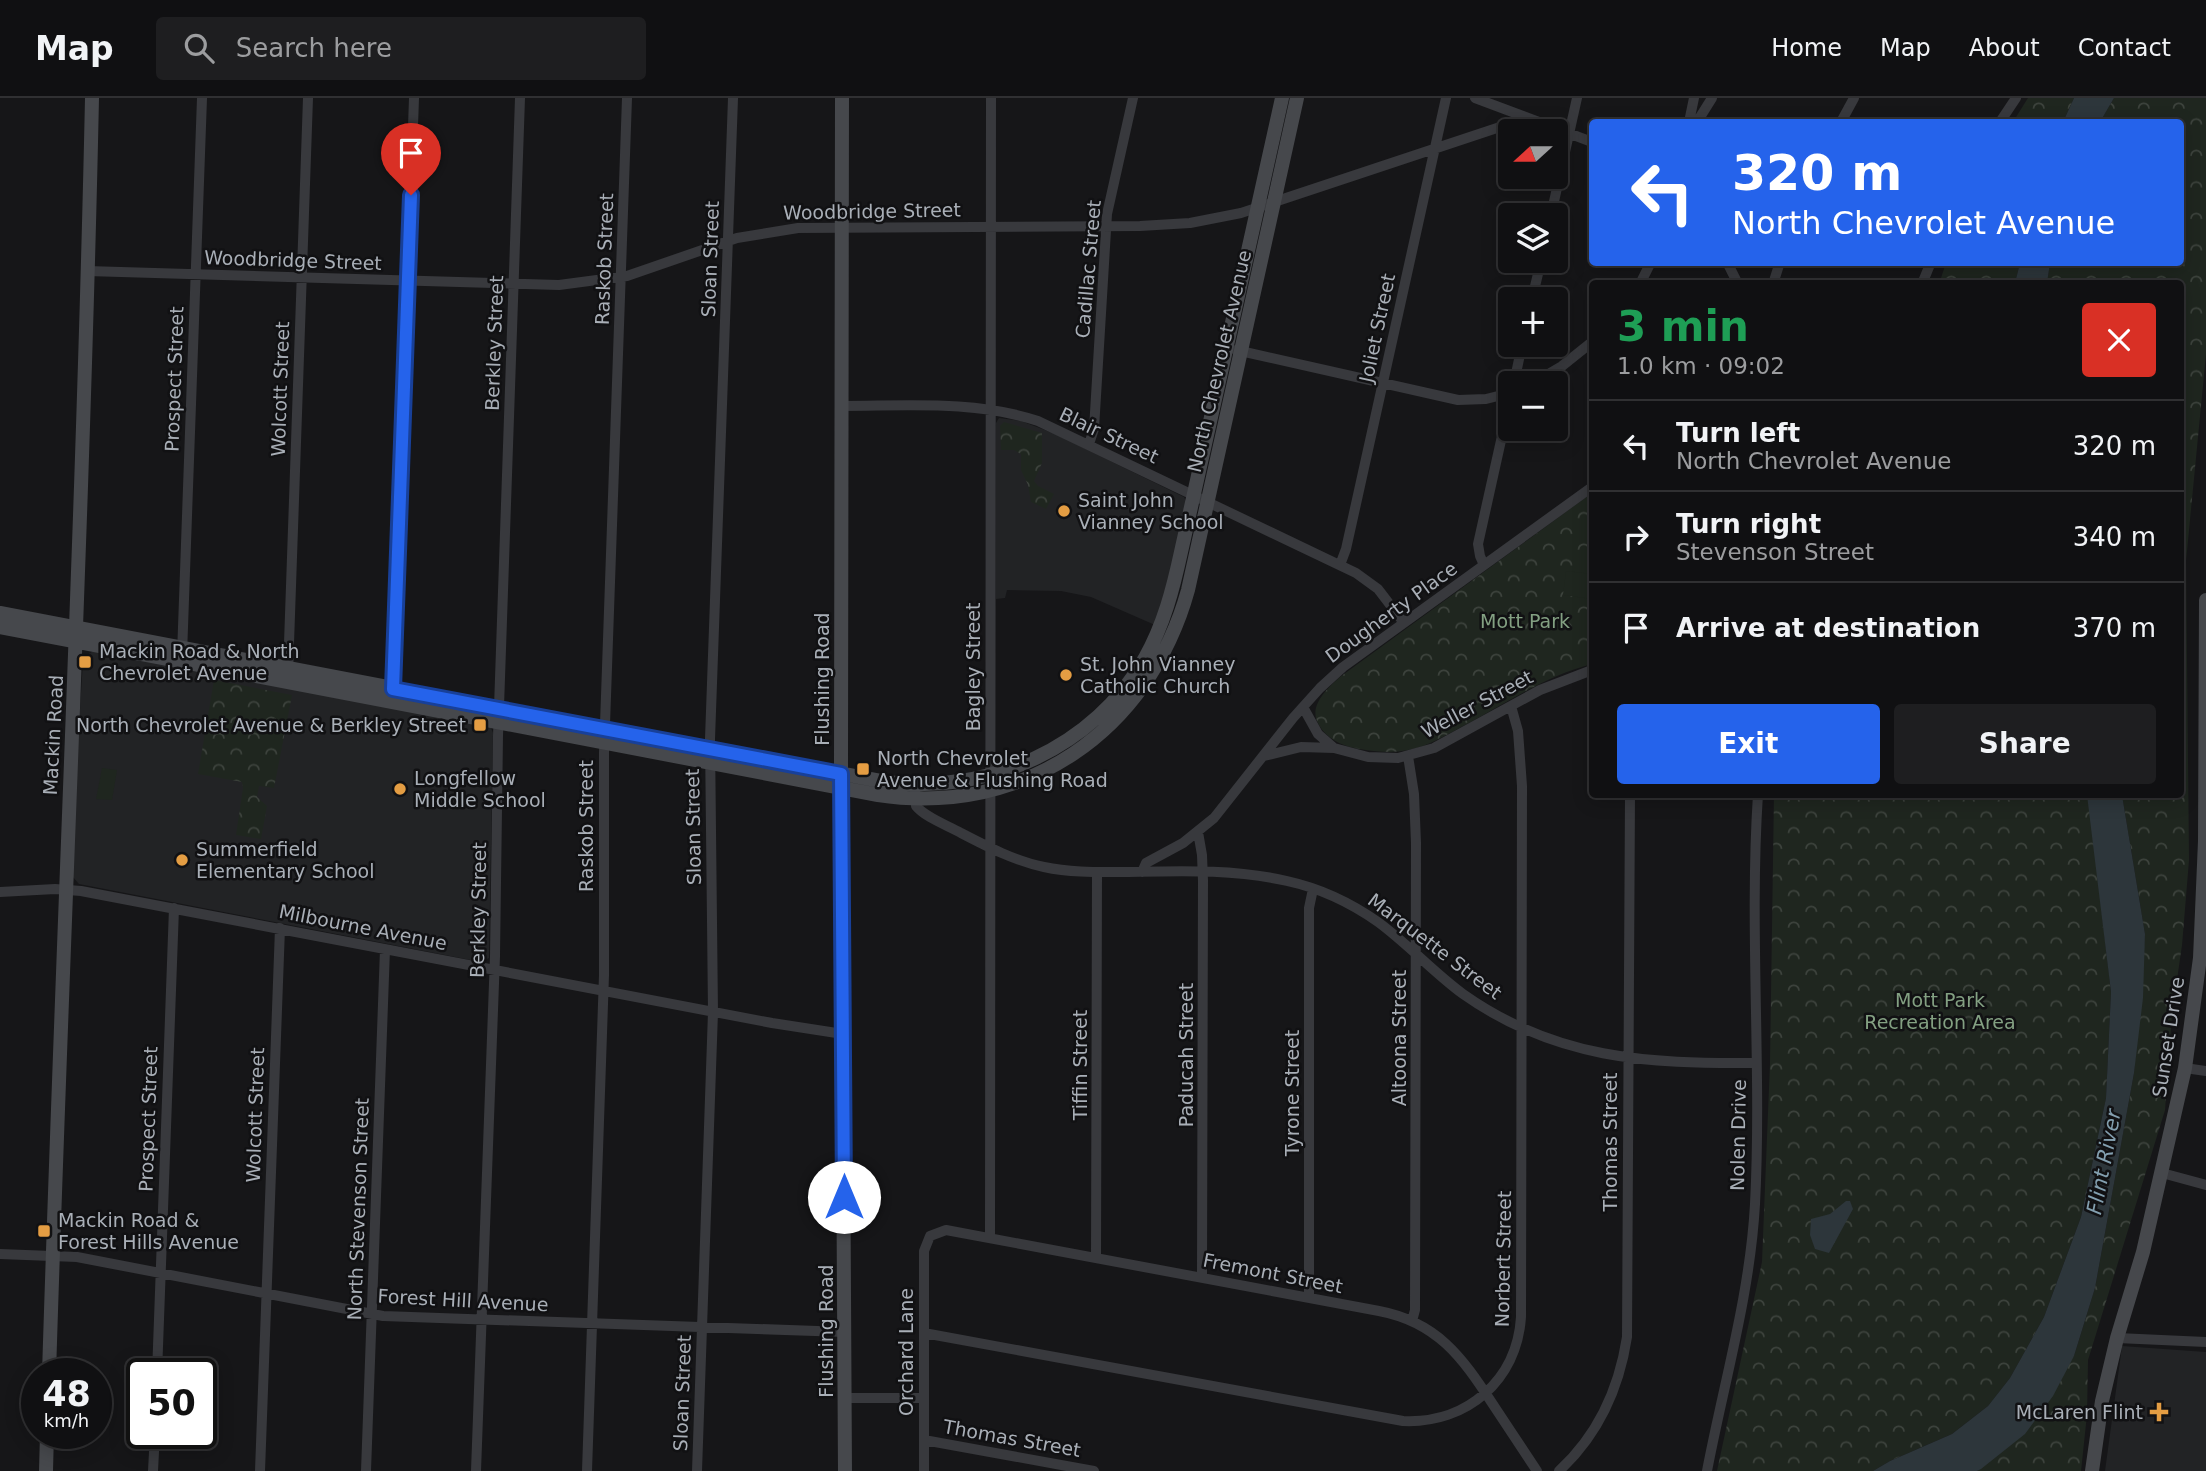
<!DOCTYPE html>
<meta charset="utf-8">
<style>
body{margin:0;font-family:"DejaVu Sans",sans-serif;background:#1e1e20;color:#f1f3f6;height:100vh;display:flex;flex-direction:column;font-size:26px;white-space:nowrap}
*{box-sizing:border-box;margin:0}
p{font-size:23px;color:#9c9d9f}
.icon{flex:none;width:38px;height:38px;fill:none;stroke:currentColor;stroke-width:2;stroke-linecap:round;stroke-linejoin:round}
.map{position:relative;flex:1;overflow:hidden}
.details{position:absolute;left:1589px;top:182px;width:595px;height:518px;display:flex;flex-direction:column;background:#101012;border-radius:7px;box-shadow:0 4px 18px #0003,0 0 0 2px #303032}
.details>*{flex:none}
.top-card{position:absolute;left:1589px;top:21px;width:595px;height:147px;border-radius:7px;box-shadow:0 4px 18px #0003,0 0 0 2px #303032;background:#2563eb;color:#fff;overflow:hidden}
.needle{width:46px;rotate:249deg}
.tools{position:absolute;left:1498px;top:21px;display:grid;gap:14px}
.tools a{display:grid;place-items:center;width:70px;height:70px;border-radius:7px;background:#101012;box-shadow:0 4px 18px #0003,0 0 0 2px #303032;font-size:35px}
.speed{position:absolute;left:21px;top:1260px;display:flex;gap:14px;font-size:35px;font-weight:700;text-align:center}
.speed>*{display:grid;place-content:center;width:91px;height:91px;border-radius:50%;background:#101012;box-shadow:0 4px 18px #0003,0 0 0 2px #303032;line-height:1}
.speed small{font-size:18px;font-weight:400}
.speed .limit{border:4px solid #111;border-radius:10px;background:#fff;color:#111}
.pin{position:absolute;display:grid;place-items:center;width:60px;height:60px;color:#fff;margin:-72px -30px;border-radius:50% 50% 50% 0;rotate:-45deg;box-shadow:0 0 7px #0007}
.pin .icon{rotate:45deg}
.me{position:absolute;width:77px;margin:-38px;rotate:0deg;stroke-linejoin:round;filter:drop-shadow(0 0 5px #0008)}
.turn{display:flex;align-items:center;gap:24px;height:147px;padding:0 28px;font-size:32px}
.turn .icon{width:91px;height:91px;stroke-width:2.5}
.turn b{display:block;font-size:49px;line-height:60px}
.round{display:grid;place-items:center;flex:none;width:74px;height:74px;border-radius:7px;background:#1e1e20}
.overview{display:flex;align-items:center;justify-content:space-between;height:119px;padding:0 28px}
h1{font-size:42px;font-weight:700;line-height:52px;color:#1e9e55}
.cta{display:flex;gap:14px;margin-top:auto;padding:14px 28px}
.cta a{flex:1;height:80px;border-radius:7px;background:#2563eb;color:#fff;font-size:28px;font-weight:700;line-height:80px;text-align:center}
.cta a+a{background:#1e1e20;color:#f1f3f6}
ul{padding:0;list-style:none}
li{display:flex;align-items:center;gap:21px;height:91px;padding:0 28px;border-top:2px solid #303032}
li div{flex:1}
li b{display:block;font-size:26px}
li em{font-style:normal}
header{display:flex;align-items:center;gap:42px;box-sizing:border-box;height:98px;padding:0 35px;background:#101012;border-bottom:2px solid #303032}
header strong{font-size:33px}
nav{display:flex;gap:38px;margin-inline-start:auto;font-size:24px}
.search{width:490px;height:63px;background:#1e1e20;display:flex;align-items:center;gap:18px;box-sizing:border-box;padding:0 24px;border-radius:7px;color:#9c9d9f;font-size:26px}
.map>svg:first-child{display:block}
.built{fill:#222325}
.park{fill:url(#park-crowns)}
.pitch{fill:#1f261f}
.water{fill:#2d363b}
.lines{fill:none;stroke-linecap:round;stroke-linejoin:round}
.street{stroke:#38393d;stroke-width:10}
.secondary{stroke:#46484c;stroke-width:14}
.route-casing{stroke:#184099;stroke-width:18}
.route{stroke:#2563eb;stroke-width:12}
.poi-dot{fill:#e49d43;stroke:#111113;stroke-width:2.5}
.labels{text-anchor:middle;stroke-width:5;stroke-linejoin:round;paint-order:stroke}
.street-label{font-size:19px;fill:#a9afb7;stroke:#111113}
.poi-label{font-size:19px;fill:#a9afb7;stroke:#111113;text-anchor:start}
.park-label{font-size:19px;fill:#83a082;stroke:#111113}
.water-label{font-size:21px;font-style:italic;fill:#839faf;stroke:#111113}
</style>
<header>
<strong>Map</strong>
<div class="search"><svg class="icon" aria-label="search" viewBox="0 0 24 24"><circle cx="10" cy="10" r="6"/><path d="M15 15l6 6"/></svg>Search here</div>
<nav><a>Home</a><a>Map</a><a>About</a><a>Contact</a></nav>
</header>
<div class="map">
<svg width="2206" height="1373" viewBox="0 0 2206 1373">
<defs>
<pattern id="park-crowns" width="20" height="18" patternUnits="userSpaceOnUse" patternTransform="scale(1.75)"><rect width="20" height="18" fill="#1f261f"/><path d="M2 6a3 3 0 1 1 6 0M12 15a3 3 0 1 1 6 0" fill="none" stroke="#3d433d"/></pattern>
</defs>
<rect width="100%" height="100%" fill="#161618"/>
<!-- built -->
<path class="built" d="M999 320 1021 323 1053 335 1184 399 1186 403 1167 493 1155 527 1091 499 1061 493 1007 492 1005 500 996 501V325Z
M95 552 490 627 493 635 489 860 481 864 79 786 72 778 75 691 83 563 87 557Z
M2122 1248 2206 1254V1373H2105Z"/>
<!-- park -->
<path class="park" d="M2028 0H2074L2063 24H2013Z
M2114 0H2206V256L2186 463 2189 762 2182 847 2172 916 2165 1012 2088 1262 2087 1316 2081 1373H1977L2074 1258 2095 1190 2134 975 2145 836 2122 697 2180 696V186L2047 185 2050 165 2180 164V24H2100Z
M1946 165H2020L2015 185 1939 186Z
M1004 324 1042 335V365L1034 383 1038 388 1054 396 1046 411 1031 404 1028 387 1021 372V356L1014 352H1001L1000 328Z
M1592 395V566C1548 577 1507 604 1467 626 1448 636 1429 648 1408 652 1389 656 1369 653 1350 649 1336 645 1323 637 1317 623 1310 606 1328 590 1340 579Z
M214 582 292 597 274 690 259 688 257 699 267 708 261 741 236 737 243 690 242 684 198 676Z
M1774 697H2087L2090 713 2111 894 2106 1000 2081 1119 2044 1219 2010 1280 1988 1308 1952 1336 1890 1363 1873 1373H1717L1762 1164 1770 966Z"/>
<!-- pitch -->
<path class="pitch" d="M1566 473 1592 476V501L1563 497Z
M102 670 117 672 112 702 96 701Z"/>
<!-- water -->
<path class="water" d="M2074 0H2114L2100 24H2063Z
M2020 165H2050L2047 185H2015Z
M2087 697H2122L2145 836 2143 900 2134 975 2095 1190 2074 1258 2053 1298 2025 1336 1981 1371 1977 1373H1873L1890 1363 1952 1336 1988 1308 2010 1280 2044 1219 2081 1119 2106 1000 2111 894Z
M1846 1103H1850L1853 1111 1829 1155 1815 1151 1810 1137 1811 1121 1830 1116Z"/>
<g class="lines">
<!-- street -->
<path class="street" d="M1475 0 1592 44
M1689 24 1694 0
M1697 24 1712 0
M1841 24 1854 0
M2000 24 2016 0
M1551 117 1577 0
M1727 164 1738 186
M87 173 559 187 627 178 737 140 798 130 1140 128 1190 125 1241 115 1509 26 1519 17
M1640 186 1651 164
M1773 186 1780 164
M1922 186 1931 164
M1532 201 1541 163
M1236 252 1458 302 1486 301 1510 295
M1514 285 1522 247
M1533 285 1562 268 1592 244
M842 308C907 308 975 302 1038 323L1356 475 1378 491 1404 525
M1089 346 1094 331 1107 116 1133 0
M1340 467 1346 451 1446 0
M1484 467 1480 458 1478 446 1510 302
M182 557 202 0
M288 574 308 0
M393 595 414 0
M1303 609 1318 636 1334 650 1368 659 1398 660 1434 650 1540 592 1592 572
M1264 658 1301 649 1334 650
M1408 658 1414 696 1416 745 1415 1212 1412 1223
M915 692 916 708C926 720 947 727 961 735 988 749 1015 763 1044 769 1072 775 1100 774 1129 774 1181 773 1235 771 1287 783 1319 790 1351 805 1378 824 1408 846 1433 874 1463 896 1555 961 1647 966 1756 965
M1198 734 1202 757 1203 783 1202 1179
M1142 774 1146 765 1183 745 1214 720 1293 620 1320 590 1343 569 1592 389
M0 794 55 791 81 793 772 925 843 936
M2185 970 2206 973
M2162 1075 2206 1087
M990 1139 991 0
M0 1156 77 1159 383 1218 845 1234
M1096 1159 1097 774
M1309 1200V810L1313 791
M924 1235 1403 1323C1467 1326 1517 1282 1521 1219L1522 688 1518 633 1511 608
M2117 1240 2206 1244
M157 1276 174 810
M845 1300H924
M924 1342 1094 1373
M153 1373 155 1335
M260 1373 280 830
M366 1373 385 851
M476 1373 495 858 498 638 520 0
M587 1373 604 877V655L627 0
M697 1373 713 914 710 641 733 0
M924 1373V1153L930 1138 946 1132 1379 1213C1437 1224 1462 1259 1492 1305 1507 1328 1522 1350 1537 1373
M1559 1373C1598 1337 1619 1291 1627 1239L1630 696
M1707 1373C1724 1284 1750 1197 1755 1106 1762 970 1749 833 1758 696"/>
<!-- secondary -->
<path class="secondary" d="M842 0 841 666 845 1373
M0 515 886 684C988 697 1093 650 1145 560 1164 526 1173 491 1181 454L1282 0
M0 529 878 697C1025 719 1149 633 1188 492L1297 0
M49 1276C62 850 83 425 92 0
M46 1373 47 1335
M2092 1373 2102 1303 2117 1240 2143 1154 2185 970 2200 860 2205 743 2206 502"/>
</g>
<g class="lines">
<!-- route casing -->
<g class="route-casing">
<path id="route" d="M411 97 393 591 841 676 844 1099"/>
</g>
<!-- route -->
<use href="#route" class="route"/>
</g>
<!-- markers -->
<g class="poi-dot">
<circle cx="1064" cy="413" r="7"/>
<rect x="78" y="557" width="14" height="14" rx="3.5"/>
<circle cx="1066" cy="577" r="7"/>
<rect x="473" y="620" width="14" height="14" rx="3.5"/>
<rect x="856" y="664" width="14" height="14" rx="3.5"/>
<circle cx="400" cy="691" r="7"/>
<circle cx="182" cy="762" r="7"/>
<rect x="37" y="1126" width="14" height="14" rx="3.5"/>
<path d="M2155.5 1303.5h7v7h7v7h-7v7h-7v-7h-7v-7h7z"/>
</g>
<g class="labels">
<!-- street labels -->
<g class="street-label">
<text transform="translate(872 113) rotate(-1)" y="7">Woodbridge Street</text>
<text transform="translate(604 161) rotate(-88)" y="7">Raskob Street</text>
<text transform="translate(710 161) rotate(-88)" y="7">Sloan Street</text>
<text transform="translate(293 162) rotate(2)" y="7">Woodbridge Street</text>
<text transform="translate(1088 171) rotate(-85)" y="7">Cadillac Street</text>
<text transform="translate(1377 230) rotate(-78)" y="7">Joliet Street</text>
<text transform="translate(494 245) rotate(-88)" y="7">Berkley Street</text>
<text transform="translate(1219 263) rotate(-77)" y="7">North Chevrolet Avenue</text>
<text transform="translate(174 281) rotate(-88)" y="7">Prospect Street</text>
<text transform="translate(280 291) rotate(-88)" y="7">Wolcott Street</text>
<text transform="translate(1109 337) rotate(25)" y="7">Blair Street</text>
<text transform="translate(1391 514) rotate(-36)" y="7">Dougherty Place</text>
<text transform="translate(973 569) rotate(-90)" y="7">Bagley Street</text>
<text transform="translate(822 581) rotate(-90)" y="7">Flushing Road</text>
<text transform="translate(1477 606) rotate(-28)" y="7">Weller Street</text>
<text transform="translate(53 637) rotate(-87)" y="7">Mackin Road</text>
<text transform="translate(586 728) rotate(-90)" y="7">Raskob Street</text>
<text transform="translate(693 729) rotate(-91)" y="7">Sloan Street</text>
<text transform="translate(478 812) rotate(-89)" y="7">Berkley Street</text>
<text transform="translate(363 829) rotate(11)" y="7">Milbourne Avenue</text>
<text transform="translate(1435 848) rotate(37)" y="7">Marquette Street</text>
<text transform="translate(2168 939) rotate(-81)" y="7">Sunset Drive</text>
<text transform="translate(1399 940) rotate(-90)" y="7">Altoona Street</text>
<text transform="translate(1186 957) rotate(-90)" y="7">Paducah Street</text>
<text transform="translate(1080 967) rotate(-90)" y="7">Tiffin Street</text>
<text transform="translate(1292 995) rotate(-90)" y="7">Tyrone Street</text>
<text transform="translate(255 1017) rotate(-88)" y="7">Wolcott Street</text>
<text transform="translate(148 1021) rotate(-88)" y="7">Prospect Street</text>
<text transform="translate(1738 1037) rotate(-89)" y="7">Nolen Drive</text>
<text transform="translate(1610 1044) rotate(-90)" y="7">Thomas Street</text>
<text transform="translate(358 1111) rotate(-88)" y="7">North Stevenson Street</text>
<text transform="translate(1503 1161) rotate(-89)" y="7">Norbert Street</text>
<text transform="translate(1273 1175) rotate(11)" y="7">Fremont Street</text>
<text transform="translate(463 1202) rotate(3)" y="7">Forest Hill Avenue</text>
<text transform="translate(826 1233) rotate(-90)" y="7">Flushing Road</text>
<text transform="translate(906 1254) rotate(-90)" y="7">Orchard Lane</text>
<text transform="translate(682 1295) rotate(-88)" y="7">Sloan Street</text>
<text transform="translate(1012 1340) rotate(10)" y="7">Thomas Street</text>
</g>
<!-- poi labels -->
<g class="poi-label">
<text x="1078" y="409">Saint John<tspan x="1078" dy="22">Vianney School</tspan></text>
<text x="99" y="560">Mackin Road &amp; North<tspan x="99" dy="22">Chevrolet Avenue</tspan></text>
<text x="1080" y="573">St. John Vianney<tspan x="1080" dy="22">Catholic Church</tspan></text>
<text x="466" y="634" text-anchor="end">North Chevrolet Avenue &amp; Berkley Street</text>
<text x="877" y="667">North Chevrolet<tspan x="877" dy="22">Avenue &amp; Flushing Road</tspan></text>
<text x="414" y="687">Longfellow<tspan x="414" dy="22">Middle School</tspan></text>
<text x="196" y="758">Summerfield<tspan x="196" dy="22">Elementary School</tspan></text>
<text x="58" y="1129">Mackin Road &amp;<tspan x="58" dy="22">Forest Hills Avenue</tspan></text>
<text x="2143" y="1321" text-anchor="end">McLaren Flint</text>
</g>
<!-- park labels -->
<g class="park-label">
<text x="1525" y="530">Mott Park</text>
<text x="1940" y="909">Mott Park<tspan x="1940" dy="22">Recreation Area</tspan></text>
</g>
<!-- water labels -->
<g class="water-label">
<text transform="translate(2104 1064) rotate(-79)" y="7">Flint River</text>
</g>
</g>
</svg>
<div class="tools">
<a><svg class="needle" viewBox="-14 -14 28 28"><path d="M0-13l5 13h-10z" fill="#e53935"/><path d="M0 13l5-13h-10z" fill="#9c9d9f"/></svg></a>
<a><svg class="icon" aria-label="layers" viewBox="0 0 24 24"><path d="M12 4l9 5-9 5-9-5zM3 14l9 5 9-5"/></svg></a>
<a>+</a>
<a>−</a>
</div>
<div class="speed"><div>48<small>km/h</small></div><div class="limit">50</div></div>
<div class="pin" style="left:411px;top:97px;background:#d93025"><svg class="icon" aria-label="arrive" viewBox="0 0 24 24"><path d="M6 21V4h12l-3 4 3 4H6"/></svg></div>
<svg class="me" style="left:844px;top:1099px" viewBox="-20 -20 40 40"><circle r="19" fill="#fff"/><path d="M0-13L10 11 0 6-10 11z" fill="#2563eb"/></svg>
<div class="top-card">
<div class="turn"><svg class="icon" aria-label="left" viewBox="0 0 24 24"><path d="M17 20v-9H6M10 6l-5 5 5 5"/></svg><div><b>320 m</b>North Chevrolet Avenue</div></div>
</div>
<section class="details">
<div class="overview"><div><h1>3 min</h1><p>1.0 km · 09:02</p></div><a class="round" style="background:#d93025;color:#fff"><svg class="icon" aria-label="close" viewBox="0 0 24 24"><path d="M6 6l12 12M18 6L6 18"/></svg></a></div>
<ul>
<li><svg class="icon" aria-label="left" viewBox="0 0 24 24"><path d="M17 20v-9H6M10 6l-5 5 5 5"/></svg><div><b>Turn left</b><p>North Chevrolet Avenue</p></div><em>320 m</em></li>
<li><svg class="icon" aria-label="right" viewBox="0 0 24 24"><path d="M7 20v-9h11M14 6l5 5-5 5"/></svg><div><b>Turn right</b><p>Stevenson Street</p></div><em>340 m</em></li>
<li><svg class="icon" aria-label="arrive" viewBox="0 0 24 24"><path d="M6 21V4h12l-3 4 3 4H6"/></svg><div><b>Arrive at destination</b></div><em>370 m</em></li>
</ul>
<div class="cta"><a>Exit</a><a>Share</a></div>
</section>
</div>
